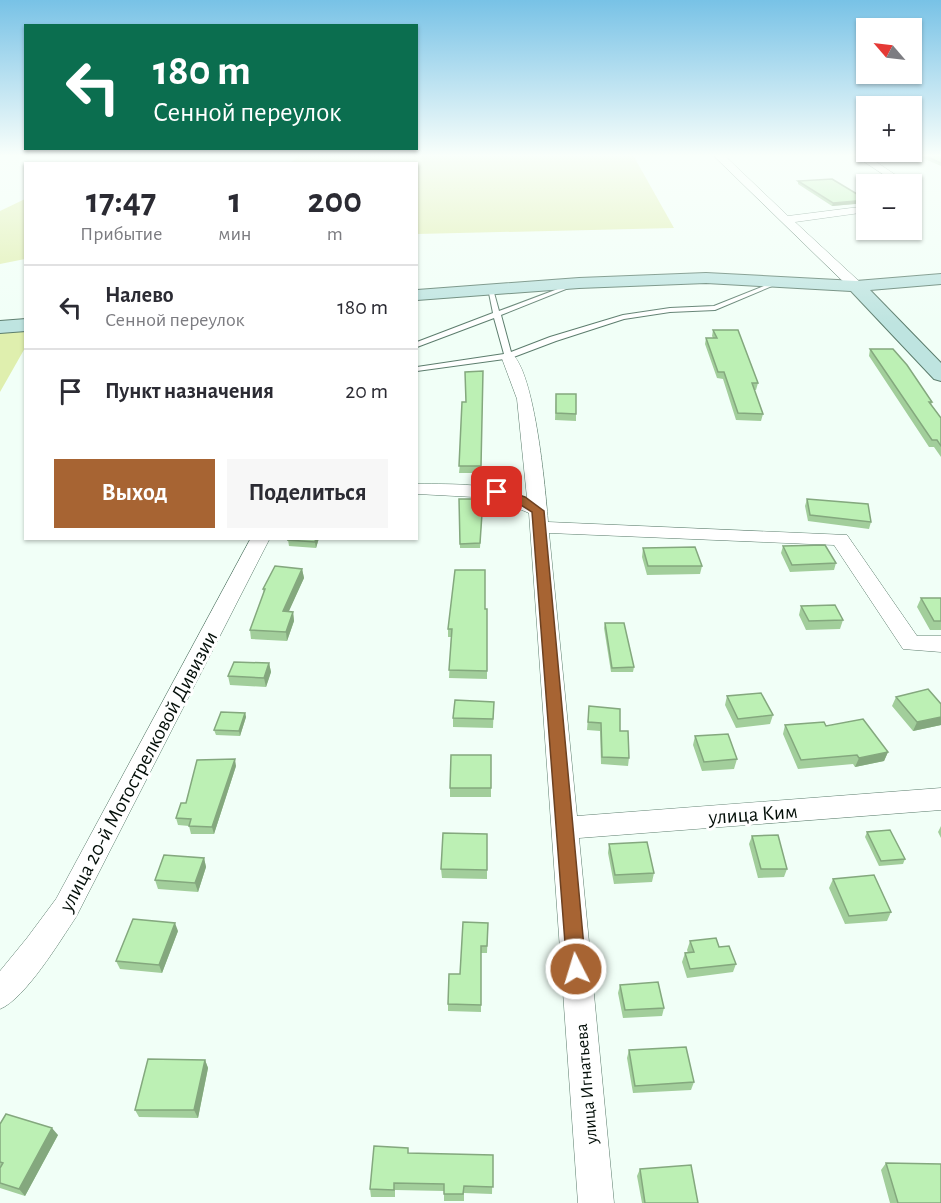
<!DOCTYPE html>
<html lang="ru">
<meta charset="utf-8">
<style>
body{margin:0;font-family:"Alegreya Sans",sans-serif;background:#f7f7f7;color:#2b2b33;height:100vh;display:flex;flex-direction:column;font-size:22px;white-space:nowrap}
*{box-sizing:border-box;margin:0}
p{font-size:20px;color:#7c7c81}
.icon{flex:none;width:33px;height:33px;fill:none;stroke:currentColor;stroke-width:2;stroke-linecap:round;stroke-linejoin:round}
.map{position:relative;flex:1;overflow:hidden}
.details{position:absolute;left:24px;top:162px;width:394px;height:378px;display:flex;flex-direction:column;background:#fff;border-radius:0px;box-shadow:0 2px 4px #0004}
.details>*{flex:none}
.hud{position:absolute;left:24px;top:24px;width:394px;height:126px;border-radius:0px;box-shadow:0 2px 4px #0004;background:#0b6e4f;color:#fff;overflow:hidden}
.needle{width:39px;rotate:298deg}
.controls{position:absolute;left:856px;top:18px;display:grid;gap:12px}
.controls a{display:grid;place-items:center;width:66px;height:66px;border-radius:0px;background:#fff;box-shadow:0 2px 4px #0004;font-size:30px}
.pin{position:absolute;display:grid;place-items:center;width:51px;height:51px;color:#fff;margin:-26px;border-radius:12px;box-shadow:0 3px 9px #0006}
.me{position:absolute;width:66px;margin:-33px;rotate:355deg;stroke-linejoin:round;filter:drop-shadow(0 0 4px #0008)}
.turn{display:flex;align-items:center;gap:21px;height:126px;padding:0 30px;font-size:27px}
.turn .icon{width:78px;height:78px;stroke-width:2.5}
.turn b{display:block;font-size:42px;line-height:51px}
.eta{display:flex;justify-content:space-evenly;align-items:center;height:102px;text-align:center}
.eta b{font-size:36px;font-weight:700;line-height:42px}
.button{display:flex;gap:12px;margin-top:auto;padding:12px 30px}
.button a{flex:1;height:69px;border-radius:0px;background:#a76433;color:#fff;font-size:24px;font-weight:700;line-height:69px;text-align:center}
.button a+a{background:#f7f7f7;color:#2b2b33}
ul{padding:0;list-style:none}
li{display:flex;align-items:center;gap:18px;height:84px;padding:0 30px;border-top:2px solid #e1e1e2}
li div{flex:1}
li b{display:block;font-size:22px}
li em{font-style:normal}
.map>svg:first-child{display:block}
.green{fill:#dfefae}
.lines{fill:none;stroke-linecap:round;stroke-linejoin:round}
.lane-casing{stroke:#5c7d6d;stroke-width:2}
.street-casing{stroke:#5c7d6d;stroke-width:1}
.secondary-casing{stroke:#5c7d6d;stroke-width:2}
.lane{fill:#fff;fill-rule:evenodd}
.street{fill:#fff;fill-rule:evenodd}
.secondary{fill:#bee4e0;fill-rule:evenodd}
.wall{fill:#a2ce9b}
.shaded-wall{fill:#84a87e}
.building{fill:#bcf0b4;stroke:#84a87e;stroke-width:1.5}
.route{fill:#a76433;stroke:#6d4121;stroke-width:1.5}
.labels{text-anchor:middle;stroke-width:6;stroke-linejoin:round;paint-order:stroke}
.street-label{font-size:18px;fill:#040f09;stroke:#fff}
.near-street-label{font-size:21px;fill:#040f09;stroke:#fff}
</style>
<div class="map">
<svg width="941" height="1203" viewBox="0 0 941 1203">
<rect width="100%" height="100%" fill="#f1fff7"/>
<!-- green -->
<path class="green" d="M299 155H633L674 228 417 234V164L290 163Z
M25 199V259L0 264V211Z
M25 331V348L0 392V333Z"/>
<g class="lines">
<!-- lane casing -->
<g class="lane-casing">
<path id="lane" d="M779 280 784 281 715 310 670 312 624 319 556 341 511 358 417 371V367L504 354 494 318 417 347V342L493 313 488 288 493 289 499 311 571 284 576 285 501 315 511 352 550 337 623 315 670 308 714 306Z"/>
</g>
<!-- street casing -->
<g class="street-casing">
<path id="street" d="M713 155H724L788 216 867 206V212L795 222 861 283 863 286 861 289H851Z
M854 155H866L909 184H898Z
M508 352C534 358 546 494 548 522L847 535 917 636H941V652L903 649 834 545 549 533 577 816 941 788V810L579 838 614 1203H578L529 513 493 498 417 494V484C455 484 491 483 527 498L517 399 501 356Z
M251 538H270L76 917C60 941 25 999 0 1009V971L27 938 56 899Z"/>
</g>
<!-- secondary casing -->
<g class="secondary-casing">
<path id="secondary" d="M706 273 856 281 941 274V284L870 290 941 363V381L934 379 851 291 706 283 579 288 417 300V290L579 278Z
M26 319V331L0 333V321Z"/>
</g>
<!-- lane -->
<use href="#lane" class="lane"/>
<!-- street -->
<use href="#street" class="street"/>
<!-- secondary -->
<use href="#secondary" class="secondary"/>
</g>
<!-- wall -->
<path class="wall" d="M916 155H941V166Z
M798 181 866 203 832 206 798 184Z
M713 330 758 383 756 390H754L763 414 761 421 736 420 723 379 717 378 705 344 706 338H713L712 336Z
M870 349 932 402 931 405 941 418V457L934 447H929L869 356Z
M483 371 481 473H459L466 402Z
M556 394 576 414V421L555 420Z
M459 499H483L480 548H460Z
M807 499 871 522 869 529 808 521 805 506Z
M289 538H319L316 548 289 546 288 540Z
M783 546 836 563 834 570 790 572 781 553Z
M643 548 702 566 700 574 647 575 642 557Z
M302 569 304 578 288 612H293L294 621 287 641 251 639 250 630 264 593 263 589Z
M921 598H941V630H930L917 607Z
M801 606 843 620 840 629 806 630 799 615Z
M485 609H487V679L449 678 451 637H448V629Z
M605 623 634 667 633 672H611L604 628Z
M269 663 271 672 266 687 230 685 228 676Z
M727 696 773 715 770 724 736 728 725 705Z
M896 697 941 704V725L913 731 892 706Z
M494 702 493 728 453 727V718Z
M589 706 620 731 629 758 628 766 601 764 600 731 587 730Z
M245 713 246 717 240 736 216 735 214 730Z
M785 725 826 726 888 752 884 761 855 767 853 764 798 769 783 734Z
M695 736 737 759 734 769 702 771 693 745Z
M491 755V797H450V788Z
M236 766 214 834H191L189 826 178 825 176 818 186 803Z
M941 826V838L938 832Z
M867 832 905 859 903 864 879 866 865 837Z
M487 834V879L442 878 441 869Z
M752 836 787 869 784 877 758 878 749 844Z
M609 844 654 873 652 882 614 884 608 853Z
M204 858 206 867 198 892 158 889 155 880Z
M833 879 891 912 887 921 845 924 829 888Z
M488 923 487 953H481V1012L448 1011V1004L460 974Z
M178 931 162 973 120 969 116 961Z
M690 941 719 947 736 964 733 972 687 978 682 962 685 953H688L687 950Z
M620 985 664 1008 662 1016 623 1018 618 993Z
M629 1050 694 1082 691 1090 633 1093 627 1058Z
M205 1060 208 1068 198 1118 139 1117 135 1110Z
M0 1124 58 1135 25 1196 0 1188Z
M409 1153 493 1155 492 1194 464 1193V1201H444V1191L395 1190V1197H371L370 1189Z
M886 1163 941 1203H890L881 1170Z
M640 1169 698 1203H642L637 1176Z"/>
<!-- shaded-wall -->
<path class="shaded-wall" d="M867 200 866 203 832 206 833 203Z
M316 538H319L316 548 315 542Z
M302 569 304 578 285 620 283 611Z
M293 612 294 621 287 641 286 632Z
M269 663 271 672 266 687 264 678Z
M245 713 246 717 240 736 239 731Z
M941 717V725L913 731 917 722Z
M888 752 884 761 855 767 859 758Z
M235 759 236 766 214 834 212 827Z
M204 858 206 867 198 892 195 883Z
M175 923 178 931 162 973 159 965Z
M205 1060 208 1068 198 1118 194 1110Z
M52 1128 58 1135 25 1196 19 1189Z"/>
<!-- building -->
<path class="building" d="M924 155H941V163Z
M832 179 867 200 833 203 798 181Z
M713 330H738L758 383H752L763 414 738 413 724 372H718L706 338H717Z
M870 349H893L907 365 932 402H929L941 418V446L937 440H932Z
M483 371 481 466H459L462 402H466L465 372Z
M556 394H576V414L556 413Z
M459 499H483L480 543 460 544Z
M807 499 868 504 871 522 810 515Z
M289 538H316L315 542 288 540Z
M825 545 836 563 792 565 783 546Z
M695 547 702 566H648L643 548Z
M275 566 302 569 283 611 293 612 286 632 250 630 265 589H263Z
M455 570H485V609H487V671L449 670 452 629H448Z
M921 598H941V621H934Z
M835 605 843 620 809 621 801 606Z
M605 623H624L634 667 612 668Z
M234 662 269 663 264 678 228 676Z
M928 689 941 704V717L917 722 896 697Z
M761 693 773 715 738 719 727 696Z
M455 700 494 702 493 719 453 718Z
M589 706 620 709V731H628L629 758 602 757 601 723 588 722Z
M221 712 245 713 239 731 214 730Z
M863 719 888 752 859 758 857 755 801 760 785 725 824 722 826 726Z
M728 734 737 759 704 762 695 736Z
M451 755H491V788H450Z
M235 759 212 827 189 826 191 819 176 818 181 803H186L197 760Z
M890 830 905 859 881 861 867 832Z
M443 833 487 834V870L441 869Z
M778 835 787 869H761L752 836Z
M647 842 654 873 615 875 609 844Z
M164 855 204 858 195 883 155 880Z
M874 875 891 912 849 916 833 879Z
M133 919 175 923 159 965 116 961Z
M463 922 488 923 487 946H481V1005L448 1004 449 974H460Z
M716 938 719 947 729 946 736 964 690 969 685 953 694 952 690 941Z
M658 982 664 1008 625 1010 620 985Z
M686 1047 694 1082 635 1086 629 1050Z
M148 1059 205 1060 194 1110H135Z
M6 1114 52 1128 19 1189 0 1183V1168L3 1163 0 1162V1124Z
M374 1146 408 1148V1153L493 1155V1187L464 1186 463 1194H444V1184L394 1183V1190L370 1189Z
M886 1163 941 1164V1203H898Z
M691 1165 698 1203H645L640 1169Z"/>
<!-- sky -->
<linearGradient id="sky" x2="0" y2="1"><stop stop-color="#78c2e6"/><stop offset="0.48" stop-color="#f9fffb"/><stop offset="1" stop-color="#f9fffb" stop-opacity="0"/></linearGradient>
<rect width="941" height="324" fill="url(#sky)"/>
<!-- route -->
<path class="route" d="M497 488 525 497 544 511 586 969 583 975 576 978 570 975 567 969 532 512 516 502 493 494 491 492Z"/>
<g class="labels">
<!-- street labels -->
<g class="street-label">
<text transform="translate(586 1084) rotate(-95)" y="6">улица Игнатьева</text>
</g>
<!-- near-street labels -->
<g class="near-street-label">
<text transform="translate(138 771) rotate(-62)" y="7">улица 20-й Мотострелковой Дивизии</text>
<text transform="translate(753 814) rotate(-4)" y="7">улица Ким</text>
</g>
</g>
</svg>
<div class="controls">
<a><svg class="needle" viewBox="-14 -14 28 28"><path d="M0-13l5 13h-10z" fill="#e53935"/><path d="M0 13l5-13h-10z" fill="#7c7c81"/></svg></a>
<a>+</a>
<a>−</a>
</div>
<div class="pin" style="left:497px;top:492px;background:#d93025"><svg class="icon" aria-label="arrive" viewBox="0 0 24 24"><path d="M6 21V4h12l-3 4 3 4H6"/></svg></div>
<svg class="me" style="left:576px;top:969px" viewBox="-20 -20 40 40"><circle r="17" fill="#a76433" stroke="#fff" stroke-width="3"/><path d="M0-11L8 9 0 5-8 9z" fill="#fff"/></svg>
<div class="hud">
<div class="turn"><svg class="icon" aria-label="left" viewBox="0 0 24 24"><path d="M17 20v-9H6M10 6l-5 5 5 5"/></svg><div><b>180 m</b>Сенной переулок</div></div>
</div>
<section class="details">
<div class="eta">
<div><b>17:47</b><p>Прибытие</p></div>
<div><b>1</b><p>мин</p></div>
<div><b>200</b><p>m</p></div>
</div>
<ul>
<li><svg class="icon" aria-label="left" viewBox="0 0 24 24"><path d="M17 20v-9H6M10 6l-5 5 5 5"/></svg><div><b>Налево</b><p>Сенной переулок</p></div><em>180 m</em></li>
<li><svg class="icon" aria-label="arrive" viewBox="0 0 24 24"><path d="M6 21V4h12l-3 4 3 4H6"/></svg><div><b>Пункт назначения</b></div><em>20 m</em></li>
</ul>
<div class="button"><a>Выход</a><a>Поделиться</a></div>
</section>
</div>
